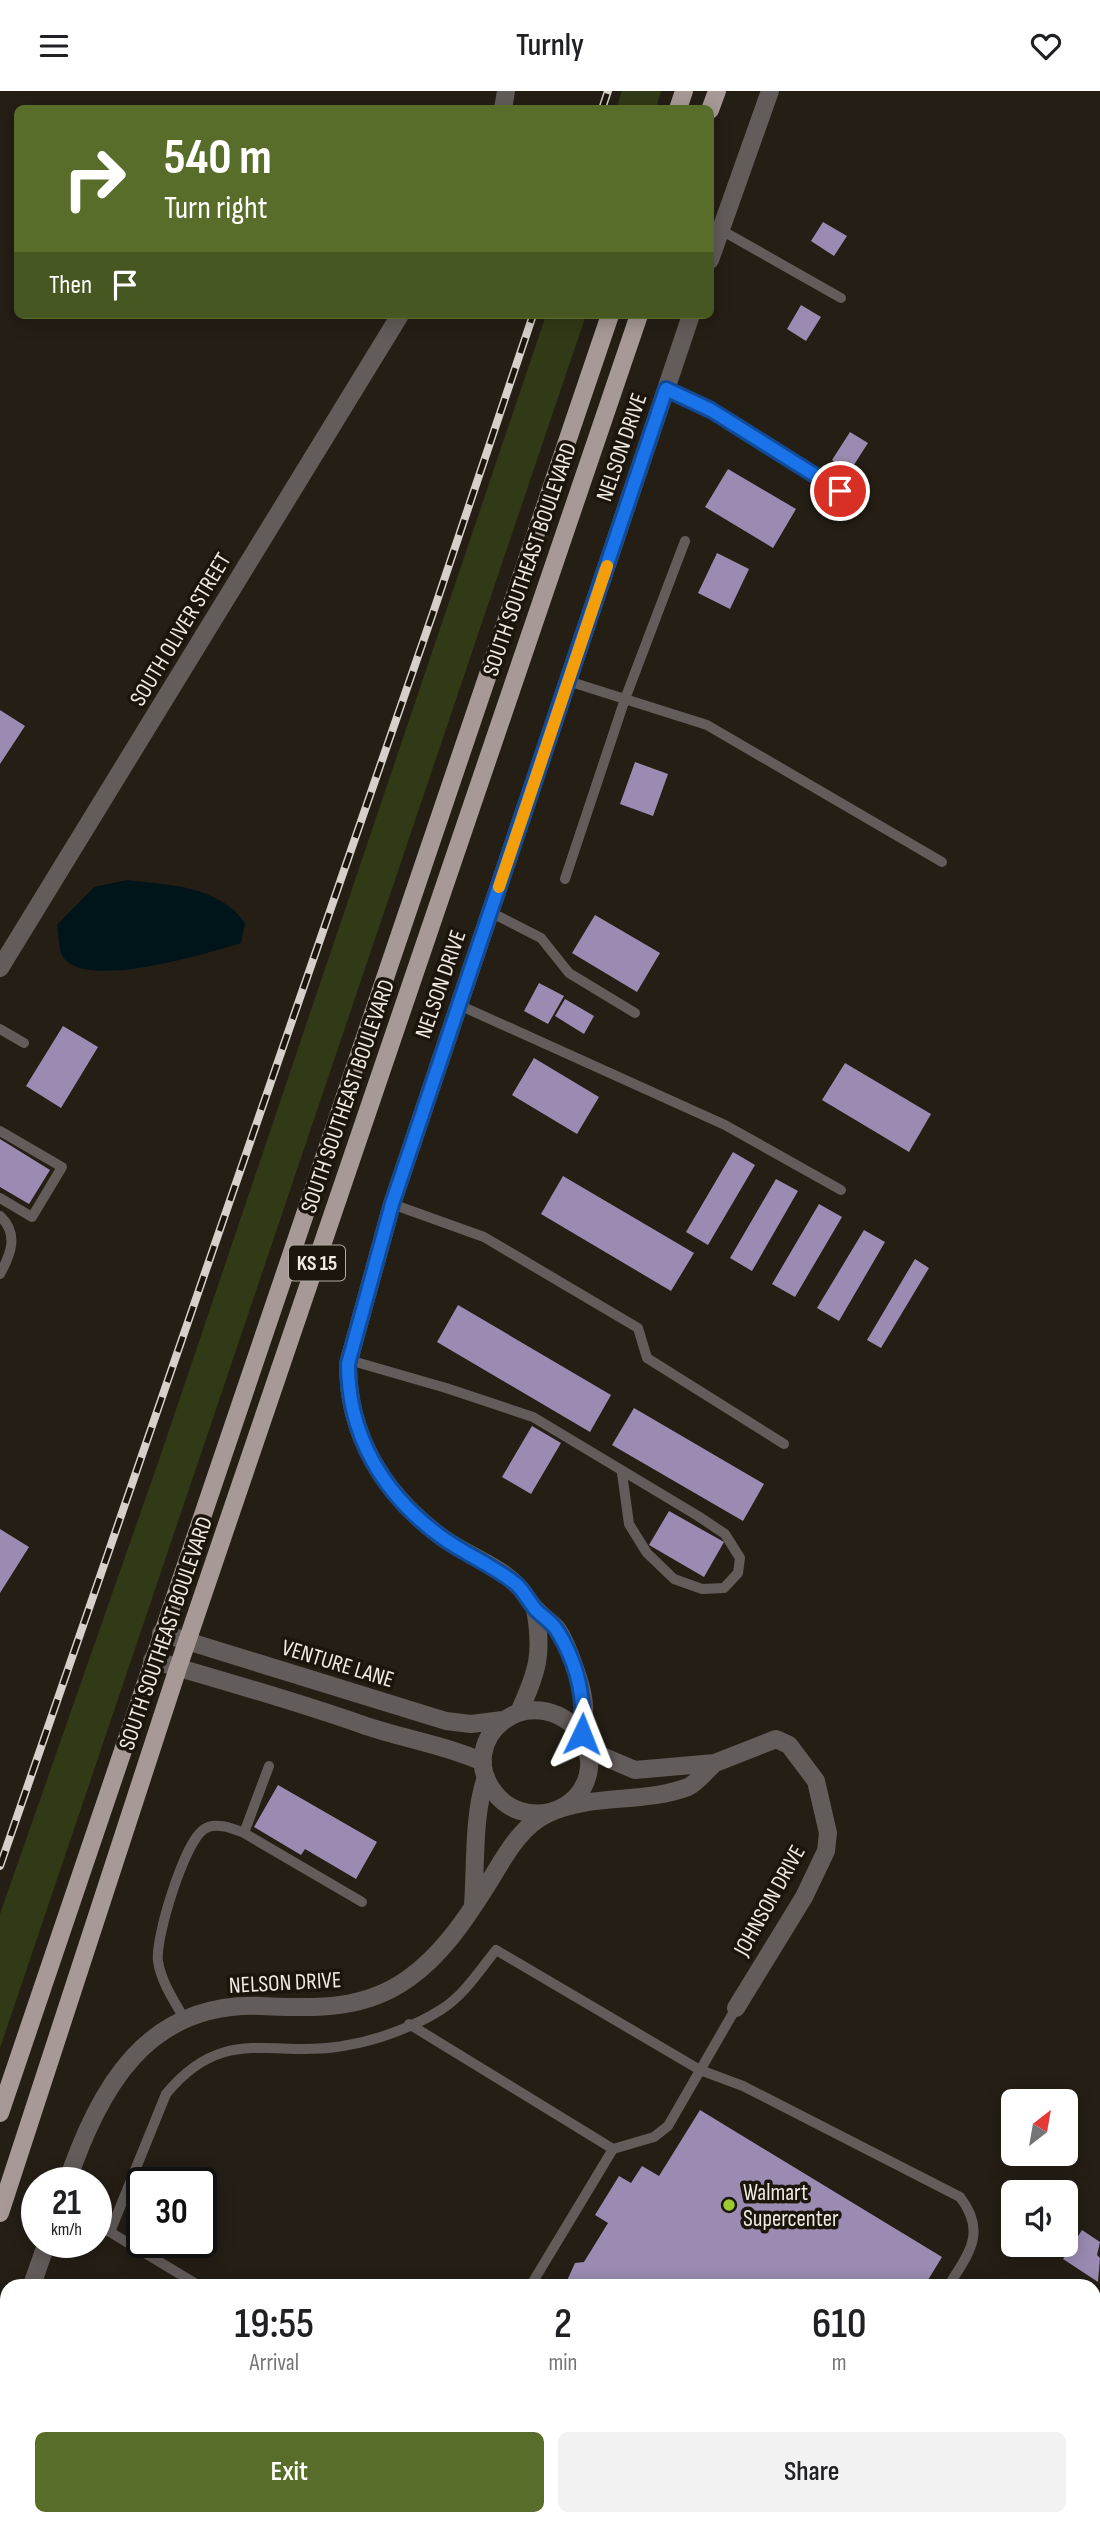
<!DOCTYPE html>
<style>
body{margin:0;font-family:"Sofia Sans Condensed",sans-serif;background:#f2f2f2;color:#202124;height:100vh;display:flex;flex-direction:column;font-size:26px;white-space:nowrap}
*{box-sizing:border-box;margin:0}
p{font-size:23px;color:#757577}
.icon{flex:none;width:38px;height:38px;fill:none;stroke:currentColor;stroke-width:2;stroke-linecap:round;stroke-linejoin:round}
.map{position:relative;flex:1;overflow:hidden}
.drawer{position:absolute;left:0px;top:2188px;width:1101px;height:247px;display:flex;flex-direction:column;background:#fff;border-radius:21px 21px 0 0;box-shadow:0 4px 18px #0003}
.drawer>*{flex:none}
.guide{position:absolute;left:14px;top:14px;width:700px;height:214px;border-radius:10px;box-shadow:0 4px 18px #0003;background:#586d2a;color:#fff;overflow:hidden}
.needle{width:46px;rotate:31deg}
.fabs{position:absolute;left:1001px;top:1998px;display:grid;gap:14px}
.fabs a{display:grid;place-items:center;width:77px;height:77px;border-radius:10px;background:#fff;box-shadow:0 4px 18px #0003;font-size:35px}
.speed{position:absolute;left:21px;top:2076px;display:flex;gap:14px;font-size:35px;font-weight:700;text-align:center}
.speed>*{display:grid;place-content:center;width:91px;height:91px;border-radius:50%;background:#fff;box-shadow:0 4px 18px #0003;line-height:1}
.speed small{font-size:18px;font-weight:400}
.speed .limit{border:4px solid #111;border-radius:10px;background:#fff;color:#111}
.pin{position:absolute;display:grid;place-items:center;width:60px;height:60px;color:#fff;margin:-30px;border:4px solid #fff;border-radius:50%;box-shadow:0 2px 7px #0007}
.me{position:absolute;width:77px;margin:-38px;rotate:2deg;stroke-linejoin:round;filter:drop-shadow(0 0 5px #0008)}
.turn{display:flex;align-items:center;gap:24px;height:147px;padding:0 35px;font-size:32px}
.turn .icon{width:91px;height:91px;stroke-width:2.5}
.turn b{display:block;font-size:49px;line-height:60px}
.then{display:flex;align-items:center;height:66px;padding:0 35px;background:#0003;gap:14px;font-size:26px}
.eta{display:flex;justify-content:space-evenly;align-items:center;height:119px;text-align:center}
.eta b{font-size:42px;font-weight:600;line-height:49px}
.primary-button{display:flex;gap:14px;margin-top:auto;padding:14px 35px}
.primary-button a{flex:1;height:80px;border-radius:10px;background:#586d2a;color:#fff;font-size:28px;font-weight:600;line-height:80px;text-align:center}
.primary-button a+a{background:#f2f2f2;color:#202124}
header{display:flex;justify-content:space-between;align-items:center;height:91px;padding:0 35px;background:#fff;font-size:32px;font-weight:600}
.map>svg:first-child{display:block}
.green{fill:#313a16}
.water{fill:#00151a}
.building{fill:#9b8bb2}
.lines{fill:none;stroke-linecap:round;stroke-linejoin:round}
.lane{stroke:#625c5a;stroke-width:10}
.street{stroke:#625c5a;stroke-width:18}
.primary{stroke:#a79a96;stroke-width:18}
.rail-casing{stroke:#d5d0ca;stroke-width:8}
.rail{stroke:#1b150c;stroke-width:5;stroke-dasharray:16;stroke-linecap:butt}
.route-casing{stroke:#114b97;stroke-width:18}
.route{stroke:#1a73e8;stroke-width:12}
.slow{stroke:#f59e0b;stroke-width:12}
.poi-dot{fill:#9cca31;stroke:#1b150c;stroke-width:2.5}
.labels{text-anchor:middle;stroke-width:7;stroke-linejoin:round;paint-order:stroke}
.shield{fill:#1b150c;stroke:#afaaa3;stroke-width:2}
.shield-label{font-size:21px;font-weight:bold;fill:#efeae4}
.street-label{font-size:23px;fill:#efeae4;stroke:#1b150c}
.poi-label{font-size:23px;fill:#efeae4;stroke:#1b150c;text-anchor:start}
</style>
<header><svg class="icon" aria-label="menu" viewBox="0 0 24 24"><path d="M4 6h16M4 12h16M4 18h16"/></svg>Turnly<svg class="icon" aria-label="heart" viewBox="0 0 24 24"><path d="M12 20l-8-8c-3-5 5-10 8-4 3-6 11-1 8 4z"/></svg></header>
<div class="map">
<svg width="1100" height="2433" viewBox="0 0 1100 2433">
<rect width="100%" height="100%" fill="#241e15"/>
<!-- green -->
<path class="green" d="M622 0H661L656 17H616Z
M546 224H586L0 1957V1823L160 1366Z"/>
<!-- water -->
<path class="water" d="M127 789C169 794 220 795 245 832L241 852C208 862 85 900 63 866 58 858 59 843 57 834L94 796Z"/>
<!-- building -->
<path class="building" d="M823 131 847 145 834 165 811 150Z
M801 214 821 226 806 250 787 238Z
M850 341 868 352 850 380 832 369Z
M728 378 796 418 773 457 705 416Z
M717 462 749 478 730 518 698 502Z
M0 619 25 635 0 673Z
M635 671 668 683 653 725 620 713Z
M595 824 660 862 637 901 572 862Z
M539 892 564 905 548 933 524 920Z
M565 908 594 925 584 943 555 925Z
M63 935 98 956 61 1017 26 995Z
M534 967 599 1006 577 1043 512 1004Z
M845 972 931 1023 909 1061 822 1009Z
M0 1048 50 1079 29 1113 0 1096Z
M733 1061 755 1074 708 1154 686 1141Z
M563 1085 694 1162 671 1200 541 1123Z
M776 1088 798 1100 752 1180 730 1167Z
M819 1113 842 1126 795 1206 772 1193Z
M864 1139 885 1151 839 1230 817 1217Z
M915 1168 929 1177 881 1257 867 1249Z
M458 1214 611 1304 590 1341 437 1251Z
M634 1317 764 1393 743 1430 612 1354Z
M532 1335 561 1352 531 1403 502 1386Z
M669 1420 724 1451 704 1486 649 1454Z
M0 1438 29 1456 0 1502Z
M278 1694 377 1751 356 1788 305 1758 301 1764 254 1736Z
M700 2019 942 2166 925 2194H565L575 2172 584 2171 608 2132 595 2124 619 2085 631 2092 642 2075 659 2085Z
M1082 2139 1100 2151 1097 2164 1100 2167 1098 2191 1063 2168Z
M1100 2346V2376L1094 2373V2356Z
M451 2427H739L736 2433H448Z"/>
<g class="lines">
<!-- lane -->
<path class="lane" d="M721 139 841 207
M666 298 711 319 861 413
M568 590 707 634 942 771
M565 788 625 608 685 450
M490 821 541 847 569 882 635 922
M459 914 725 1034 841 1099
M0 938 24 952
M0 1040 62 1076 32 1126 0 1107
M392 1113 484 1146 638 1237 647 1267 784 1353
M0 1125C19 1143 11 1163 0 1183
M349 1269 446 1297 533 1326 698 1425 725 1443 740 1467 738 1482 724 1497 702 1498 674 1488 647 1462 629 1433 622 1382
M269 1675 244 1742 362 1811
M185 1929C175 1911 161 1891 158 1870 155 1847 184 1753 203 1739 214 1730 232 1737 244 1742
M409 1933 613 2058
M96 2137 110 2141 198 2194
M110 2141 166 2003C225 1931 274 1969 348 1954 378 1949 416 1935 442 1918 464 1904 480 1879 496 1859L700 1979 743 1995 960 2106C987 2141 969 2162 949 2194
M531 2194 613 2058 654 2046 668 2035 736 1917
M387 2433 391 2427
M749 2433 753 2427"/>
<!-- street -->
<path class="street" d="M503 18 506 0
M710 169 770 0
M0 877 400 224
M161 1542 446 1630 471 1633 503 1629
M152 1569C224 1590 296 1610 366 1635 405 1648 445 1654 483 1671
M519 1621C538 1580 543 1562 535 1518
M582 1643C529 1583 454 1649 494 1701 522 1739 584 1724 589 1677 591 1663 583 1653 582 1641 582 1632 585 1623 584 1614 583 1596 568 1554 558 1539 552 1531 541 1525 535 1517 529 1511 525 1502 519 1496 498 1473 463 1463 439 1444 383 1402 348 1344 348 1273L392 1113 691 224
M588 1659 635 1679 715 1672 776 1648 789 1654 816 1690 828 1742 826 1760 804 1806 736 1917
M473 1814C476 1773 473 1724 486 1686
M67 2091C100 1997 146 1910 262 1915 314 1917 364 1920 409 1887 440 1865 464 1831 484 1799 501 1773 517 1737 547 1723 591 1702 643 1713 688 1696 697 1692 707 1679 715 1672
M32 2194 47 2151
M1094 2289 1100 2279
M0 2292 7 2271
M1094 2424 1100 2428
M1005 2433 1009 2427"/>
<!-- primary -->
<path class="primary" d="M678 18 684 0
M710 19 717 0
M0 2022 610 224
M0 2122 178 1577 639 224"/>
<!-- rail casing -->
<g class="rail-casing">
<path id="rail" d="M602 18 608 0
M0 1775 434 519 533 224"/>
</g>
<!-- rail -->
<use href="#rail" class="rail"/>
</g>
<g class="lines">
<!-- route casing -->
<g class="route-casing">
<path id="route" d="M582 1643C585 1608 577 1572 558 1541 553 1532 543 1526 536 1519 529 1511 524 1500 516 1493 493 1474 464 1463 440 1445 383 1403 348 1344 348 1273L392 1113 666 298 711 319 840 400"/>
</g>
<!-- route -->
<use href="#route" class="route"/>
<!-- slow -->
<path class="slow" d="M499 796 607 475"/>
</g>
<!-- markers -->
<circle class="poi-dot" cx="729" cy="2114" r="7"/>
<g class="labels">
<!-- shield labels -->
<rect class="shield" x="289" y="1154.5" width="56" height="35" rx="5"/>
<g class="shield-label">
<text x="317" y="1179">KS 15</text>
</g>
<!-- street labels -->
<g class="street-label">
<text transform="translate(621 356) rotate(-71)" y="8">NELSON DRIVE</text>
<text transform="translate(529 468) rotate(-71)" y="8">SOUTH SOUTHEAST BOULEVARD</text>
<text transform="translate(180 538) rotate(-59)" y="8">SOUTH OLIVER STREET</text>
<text transform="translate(440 893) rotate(-71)" y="8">NELSON DRIVE</text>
<text transform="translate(347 1005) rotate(-71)" y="8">SOUTH SOUTHEAST BOULEVARD</text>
<text transform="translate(165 1542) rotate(-71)" y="8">SOUTH SOUTHEAST BOULEVARD</text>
<text transform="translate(338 1572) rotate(17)" y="8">VENTURE LANE</text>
<text transform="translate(769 1809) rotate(-61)" y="8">JOHNSON DRIVE</text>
<text transform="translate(285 1891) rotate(-3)" y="8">NELSON DRIVE</text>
</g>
<!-- poi labels -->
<g class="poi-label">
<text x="743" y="2109">Walmart<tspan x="743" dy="26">Supercenter</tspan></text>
</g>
</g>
</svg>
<div class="fabs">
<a><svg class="needle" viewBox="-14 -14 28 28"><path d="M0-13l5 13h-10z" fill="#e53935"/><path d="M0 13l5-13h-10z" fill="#757577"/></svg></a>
<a><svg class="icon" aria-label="sound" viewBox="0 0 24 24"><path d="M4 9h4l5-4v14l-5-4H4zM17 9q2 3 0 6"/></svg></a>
</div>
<div class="speed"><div>21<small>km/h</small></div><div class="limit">30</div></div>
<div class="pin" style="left:840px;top:400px;background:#d93025"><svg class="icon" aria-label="arrive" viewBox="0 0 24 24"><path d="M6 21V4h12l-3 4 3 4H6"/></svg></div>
<svg class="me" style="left:582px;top:1643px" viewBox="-20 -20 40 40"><path d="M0-17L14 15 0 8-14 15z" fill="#1a73e8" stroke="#fff" stroke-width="4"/></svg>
<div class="guide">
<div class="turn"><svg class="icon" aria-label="right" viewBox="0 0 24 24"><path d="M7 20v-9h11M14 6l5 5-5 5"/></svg><div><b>540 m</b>Turn right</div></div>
<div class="then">Then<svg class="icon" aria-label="arrive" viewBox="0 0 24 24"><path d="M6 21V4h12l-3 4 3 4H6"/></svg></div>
</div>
<section class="drawer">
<div class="eta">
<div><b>19:55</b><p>Arrival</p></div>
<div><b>2</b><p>min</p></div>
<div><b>610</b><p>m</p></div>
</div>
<div class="primary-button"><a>Exit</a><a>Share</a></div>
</section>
</div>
